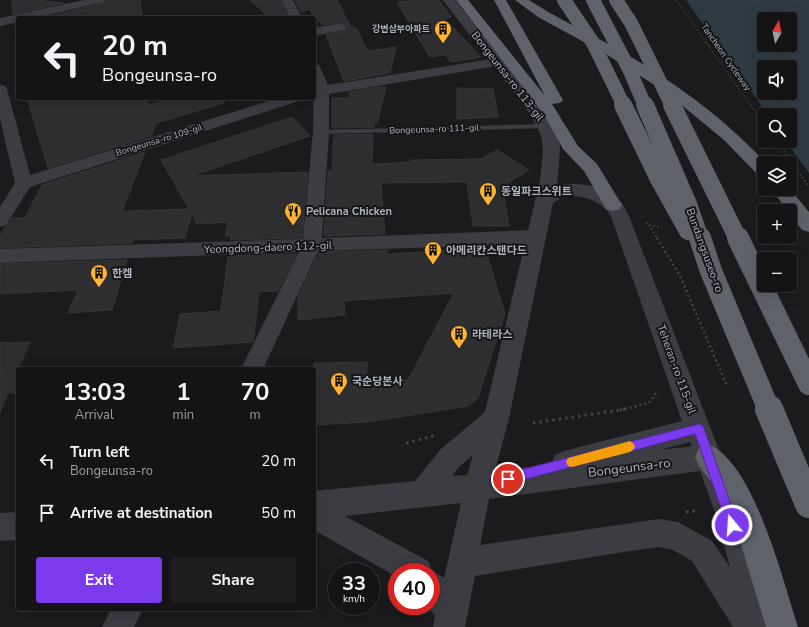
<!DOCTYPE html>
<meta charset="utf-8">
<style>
body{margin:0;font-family:"Nunito Sans","Noto Sans KR",sans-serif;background:#1d1d1f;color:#f1f3f6;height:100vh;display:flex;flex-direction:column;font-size:15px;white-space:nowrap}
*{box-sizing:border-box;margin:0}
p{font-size:13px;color:#9d9ea1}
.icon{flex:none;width:22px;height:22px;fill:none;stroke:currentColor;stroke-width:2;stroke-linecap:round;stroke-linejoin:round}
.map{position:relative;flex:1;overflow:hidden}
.panel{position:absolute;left:16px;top:367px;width:300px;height:244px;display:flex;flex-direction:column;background:#141416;border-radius:4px;box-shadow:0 4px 16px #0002,0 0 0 1px #333335}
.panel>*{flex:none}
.banner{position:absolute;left:16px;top:16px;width:300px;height:84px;border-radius:4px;box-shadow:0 4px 16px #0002,0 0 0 1px #333335;background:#141416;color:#f1f3f6;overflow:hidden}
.needle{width:26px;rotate:9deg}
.fabs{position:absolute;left:757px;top:12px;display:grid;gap:8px}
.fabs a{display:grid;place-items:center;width:40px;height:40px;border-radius:4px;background:#141416;box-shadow:0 4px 16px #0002,0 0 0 1px #333335;font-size:20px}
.speed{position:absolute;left:328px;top:563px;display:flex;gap:8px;font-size:20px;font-weight:700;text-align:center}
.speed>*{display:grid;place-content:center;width:52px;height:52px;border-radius:50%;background:#141416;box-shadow:0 4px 16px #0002,0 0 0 1px #333335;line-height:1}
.speed small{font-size:10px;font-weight:400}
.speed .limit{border:6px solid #d22;background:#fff;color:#111}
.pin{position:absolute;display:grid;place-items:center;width:34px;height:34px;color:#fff;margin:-17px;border:2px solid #fff;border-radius:50%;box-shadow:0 1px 4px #0007}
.me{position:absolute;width:44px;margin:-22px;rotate:342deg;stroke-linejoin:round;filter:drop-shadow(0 0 3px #0008)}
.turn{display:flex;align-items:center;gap:14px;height:84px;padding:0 20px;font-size:18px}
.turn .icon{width:52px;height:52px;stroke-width:2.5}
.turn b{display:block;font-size:28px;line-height:34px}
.eta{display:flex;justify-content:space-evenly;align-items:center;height:68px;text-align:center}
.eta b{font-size:24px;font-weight:700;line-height:28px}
.button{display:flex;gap:8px;margin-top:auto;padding:8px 20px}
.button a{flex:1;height:46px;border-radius:4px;background:#7c3aed;color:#fff;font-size:16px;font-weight:700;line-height:46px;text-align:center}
.button a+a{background:#1d1d1f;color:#f1f3f6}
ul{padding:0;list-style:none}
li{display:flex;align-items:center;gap:12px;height:52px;padding:0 20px}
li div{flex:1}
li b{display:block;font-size:15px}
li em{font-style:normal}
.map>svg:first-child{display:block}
.water{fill:#2f3b43;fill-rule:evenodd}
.building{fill:#2e2e31;stroke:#35353a}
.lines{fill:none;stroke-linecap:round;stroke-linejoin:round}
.path-far3{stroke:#41444a;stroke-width:1.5;stroke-dasharray:1 2;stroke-linecap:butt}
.path-far2{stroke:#41444a;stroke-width:2;stroke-dasharray:1.5 2.5;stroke-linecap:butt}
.path-far1{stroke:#41444a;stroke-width:2.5;stroke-dasharray:2 3;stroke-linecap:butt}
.path{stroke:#41444a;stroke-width:3;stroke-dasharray:2.5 4;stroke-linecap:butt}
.service{fill:#3b3d43;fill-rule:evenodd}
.minor{fill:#3b3d43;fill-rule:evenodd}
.tertiary{fill:#3b3d43;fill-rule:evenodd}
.trunk{fill:#5f626b;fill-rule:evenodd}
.trunk-bridge-far3{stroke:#5f626b;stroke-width:14}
.trunk-bridge-far2{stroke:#5f626b;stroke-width:18}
.trunk-bridge-far1{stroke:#5f626b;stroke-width:22}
.trunk-bridge{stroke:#5f626b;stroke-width:28}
.route{fill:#7c3aed;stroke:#51269a}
.slow{fill:#f59e0b}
.labels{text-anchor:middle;stroke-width:4;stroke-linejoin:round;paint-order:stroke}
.far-poi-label{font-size:9px;font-weight:bold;fill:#adb2be;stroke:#161618;text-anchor:end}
.far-street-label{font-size:9px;fill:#adb2be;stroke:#161618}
.street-label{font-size:11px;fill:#adb2be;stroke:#161618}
.poi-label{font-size:11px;font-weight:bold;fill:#adb2be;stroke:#161618;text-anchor:start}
.near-street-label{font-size:13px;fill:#adb2be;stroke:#161618}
</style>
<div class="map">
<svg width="809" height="627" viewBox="0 0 809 627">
<rect width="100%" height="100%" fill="#1b1b1d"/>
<!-- water -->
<path class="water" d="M686 0H809V173L786 141H790V115H768ZM764 19H790V45H764ZM764 67H790V93H764Z"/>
<!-- building -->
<path class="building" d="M12 0H34L64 3 13 14Z
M108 0H140L142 18H42L104 3Z
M250 0H280L287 15 269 18Z
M295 0H337L351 28H356L368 51 396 47 390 73 344 81 326 35 345 31 348 27 341 22 322 25 320 21 315 22 310 9 301 12Z
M418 0H439L451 17 444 18 481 57 451 62 445 55 430 57 397 2Z
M379 87H386L377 123H374V127L332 128V98H351L349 92Z
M457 88 493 89 498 117 457 119Z
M27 98H147L148 105 173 98H223L224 103 156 123 151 136 48 168Z
M292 117 310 136 191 176 308 172 302 238 230 240 231 236H225L228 222 197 224 192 214 185 238 133 240 132 243 0 248V236L5 227 12 218H25L42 185 145 152 122 211 189 209 161 160Z
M373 134 372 164 411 162V160L482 159 497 150 529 170 502 187 509 226H473L467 182 381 183 385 234 324 236 328 171H332L334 135Z
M485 248 505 314 478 398 468 406 368 422 314 425V363L368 362 365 387 408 380 454 293 344 301 345 315 298 320V297L319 252 387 250V254Z
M297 254 278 291 259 292 253 342 173 348 180 314 221 311 228 256Z
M127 260 112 310 68 313 78 290 0 294V264Z
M30 342 18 369V393H8L0 412V343Z"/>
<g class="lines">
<!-- path-far3 -->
<path class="path-far3" d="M676 0 751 106"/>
<!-- path-far2 -->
<path class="path-far2" d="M751 105 764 123
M777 141 809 187
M646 223 662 228
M649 225 658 239"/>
<!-- path-far1 -->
<path class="path-far1" d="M657 238 680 276 727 386
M620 410 649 403 656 393"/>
<!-- path -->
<path class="path" d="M533 423 627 409
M406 443 437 435
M686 512 695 511"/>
<!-- service -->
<path class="service" d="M546 124 550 126 549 128 321 134 317 132 321 130Z"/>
<!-- minor -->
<path class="minor" d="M84 0H106L104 2 35 18H18V22L0 26V18Z
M281 0H293L302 18H290Z
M341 23 347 27 345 30 314 36V28Z
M498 58 503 59 505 62 503 65 329 94V132L322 238 536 230 543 232 545 237 543 242 536 244 318 251 263 369H241L299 252 0 263V249L303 239 313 132 314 64 319 65 328 85Z
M0 85 5 86 7 89 30 175 279 98H301L299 101 30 187 6 225 0 227V207L15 183 0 119Z
M111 609H143L134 627H102Z"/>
<!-- tertiary -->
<path class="tertiary" d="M443 0H455L538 104 554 126 559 138 560 151 557 186C576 181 604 186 619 200 624 204 626 211 629 216L742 510 779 627H733L692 561 673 550 659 547 630 551 475 576 465 627H433L435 616 427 606H431V572H397V577L314 530V491L415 481 441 449 485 412 540 180C544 145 547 140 527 110ZM574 196C588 197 603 203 611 216L682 421 564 451 555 455 551 464 495 471 509 418 553 203 562 197ZM690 442 692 446 660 450ZM473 455 467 475 452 476 459 467ZM700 471 714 510 730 567 712 541 678 522 659 519 480 545 489 499ZM461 503 444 578 432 571 428 561 345 516Z
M18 512V540L0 541V513Z"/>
<!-- trunk -->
<path class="trunk" d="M456 0H468L545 96 494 0H506L563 100 560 103 552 104 578 146 597 164 622 205 620 209 613 211 606 209 584 171 563 149 543 113Z
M515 0H529C557 19 588 32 617 49 672 80 723 117 766 163H764V176L758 175 724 140 667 93 606 54 538 17Z
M771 189H790L809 212V232L802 230 790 214V211H788Z
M708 444C754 462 783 581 798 627H766L732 515 721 494 699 466 695 457 699 448Z"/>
<!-- trunk-bridge-far3 -->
<path class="trunk-bridge-far3" d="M564 0 593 43 624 106
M593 0 630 71 645 106
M616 0 631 23 672 106"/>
<!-- trunk-bridge-far2 -->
<path class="trunk-bridge-far2" d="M623 105 659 179 688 231
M645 105 688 204 700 239
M672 105 738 239"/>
<!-- trunk-bridge-far1 -->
<path class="trunk-bridge-far1" d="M700 238 711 271 769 410
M738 238 809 384"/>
<!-- trunk-bridge -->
<path class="trunk-bridge" d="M769 409 809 504"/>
</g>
<!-- route -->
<path class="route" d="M699 424 702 425 704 428 738 525 737 529 732 531 728 529 727 525 695 434 508 484 504 482 502 479 504 475 508 473Z"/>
<!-- slow -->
<path class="slow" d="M630 441 633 443 635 447 633 450 630 452 572 467 568 466 566 462 568 458 572 457Z"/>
<!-- icons -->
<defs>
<g id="building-pin" transform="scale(0.9)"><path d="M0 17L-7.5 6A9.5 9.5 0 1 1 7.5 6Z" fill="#ffb431" stroke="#161618"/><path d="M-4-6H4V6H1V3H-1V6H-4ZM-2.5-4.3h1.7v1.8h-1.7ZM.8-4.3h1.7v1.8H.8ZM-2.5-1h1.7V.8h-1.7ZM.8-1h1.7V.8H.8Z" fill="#111"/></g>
<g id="restaurant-pin" transform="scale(0.9)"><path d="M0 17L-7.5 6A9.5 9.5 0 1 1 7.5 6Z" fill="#ffb431" stroke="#161618"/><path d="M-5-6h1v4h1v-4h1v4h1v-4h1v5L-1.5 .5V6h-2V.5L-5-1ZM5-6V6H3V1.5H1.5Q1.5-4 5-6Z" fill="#111"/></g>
</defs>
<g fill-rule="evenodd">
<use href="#building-pin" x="443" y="29"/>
<use href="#building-pin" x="488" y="191"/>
<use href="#restaurant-pin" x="293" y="211"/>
<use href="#building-pin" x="433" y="250"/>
<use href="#building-pin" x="99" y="273"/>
<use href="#building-pin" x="459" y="334"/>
<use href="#building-pin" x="339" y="381"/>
</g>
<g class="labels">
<!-- far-poi labels -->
<g class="far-poi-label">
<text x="430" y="32">강변삼부아파트</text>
</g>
<!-- far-street labels -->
<g class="far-street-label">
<text transform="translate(726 57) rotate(55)" y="3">Tancheon Cycleway</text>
<text transform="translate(434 129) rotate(-2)" y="3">Bongeunsa-ro 111-gil</text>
<text transform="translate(159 140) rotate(-17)" y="3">Bongeunsa-ro 109-gil</text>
</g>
<!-- street labels -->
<g class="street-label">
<text transform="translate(508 76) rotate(52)" y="4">Bongeunsa-ro 113-gil</text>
<text transform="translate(268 247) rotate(-2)" y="4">Yeongdong-daero 112-gil</text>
<text transform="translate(705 250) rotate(70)" y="4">Bundangsuseo-ro</text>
<text transform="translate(677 369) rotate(70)" y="4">Teheran-ro 115-gil</text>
</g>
<!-- poi labels -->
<g class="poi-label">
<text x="501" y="195">동일파크스위트</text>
<text x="306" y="215">Pelicana Chicken</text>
<text x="446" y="254">아메리칸스탠다드</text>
<text x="112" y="277">한켐</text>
<text x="472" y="338">라테라스</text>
<text x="352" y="385">국순당본사</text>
</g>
<!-- near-street labels -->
<g class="near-street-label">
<text transform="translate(629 467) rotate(-7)" y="5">Bongeunsa-ro</text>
</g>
</g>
</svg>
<div class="fabs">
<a><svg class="needle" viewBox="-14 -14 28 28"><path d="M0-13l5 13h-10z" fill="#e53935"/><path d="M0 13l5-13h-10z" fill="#9d9ea1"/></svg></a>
<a><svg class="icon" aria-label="sound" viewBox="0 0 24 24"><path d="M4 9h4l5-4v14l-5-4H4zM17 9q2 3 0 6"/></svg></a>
<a><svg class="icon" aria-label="search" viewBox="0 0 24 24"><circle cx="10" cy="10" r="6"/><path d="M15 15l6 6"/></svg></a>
<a><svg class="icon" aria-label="layers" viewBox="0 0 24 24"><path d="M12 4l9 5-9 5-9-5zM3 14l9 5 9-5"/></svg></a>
<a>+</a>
<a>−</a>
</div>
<div class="speed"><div>33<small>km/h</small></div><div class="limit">40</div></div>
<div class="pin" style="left:508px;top:479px;background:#d93025"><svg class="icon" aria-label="arrive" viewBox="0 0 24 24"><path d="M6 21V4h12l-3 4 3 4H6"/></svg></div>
<svg class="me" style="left:732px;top:525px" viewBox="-20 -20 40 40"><circle r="17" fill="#7c3aed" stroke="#fff" stroke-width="3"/><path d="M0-11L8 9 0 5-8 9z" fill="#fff"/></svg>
<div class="banner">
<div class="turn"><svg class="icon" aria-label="left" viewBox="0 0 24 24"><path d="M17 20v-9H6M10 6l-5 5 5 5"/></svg><div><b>20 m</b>Bongeunsa-ro</div></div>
</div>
<section class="panel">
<div class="eta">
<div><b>13:03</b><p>Arrival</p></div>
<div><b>1</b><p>min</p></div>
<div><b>70</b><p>m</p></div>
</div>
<ul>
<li><svg class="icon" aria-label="left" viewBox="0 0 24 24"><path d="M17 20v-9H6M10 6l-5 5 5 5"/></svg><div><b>Turn left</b><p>Bongeunsa-ro</p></div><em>20 m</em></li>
<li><svg class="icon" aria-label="arrive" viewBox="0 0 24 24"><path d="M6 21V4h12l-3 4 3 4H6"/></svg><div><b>Arrive at destination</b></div><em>50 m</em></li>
</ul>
<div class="button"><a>Exit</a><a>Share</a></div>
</section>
</div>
